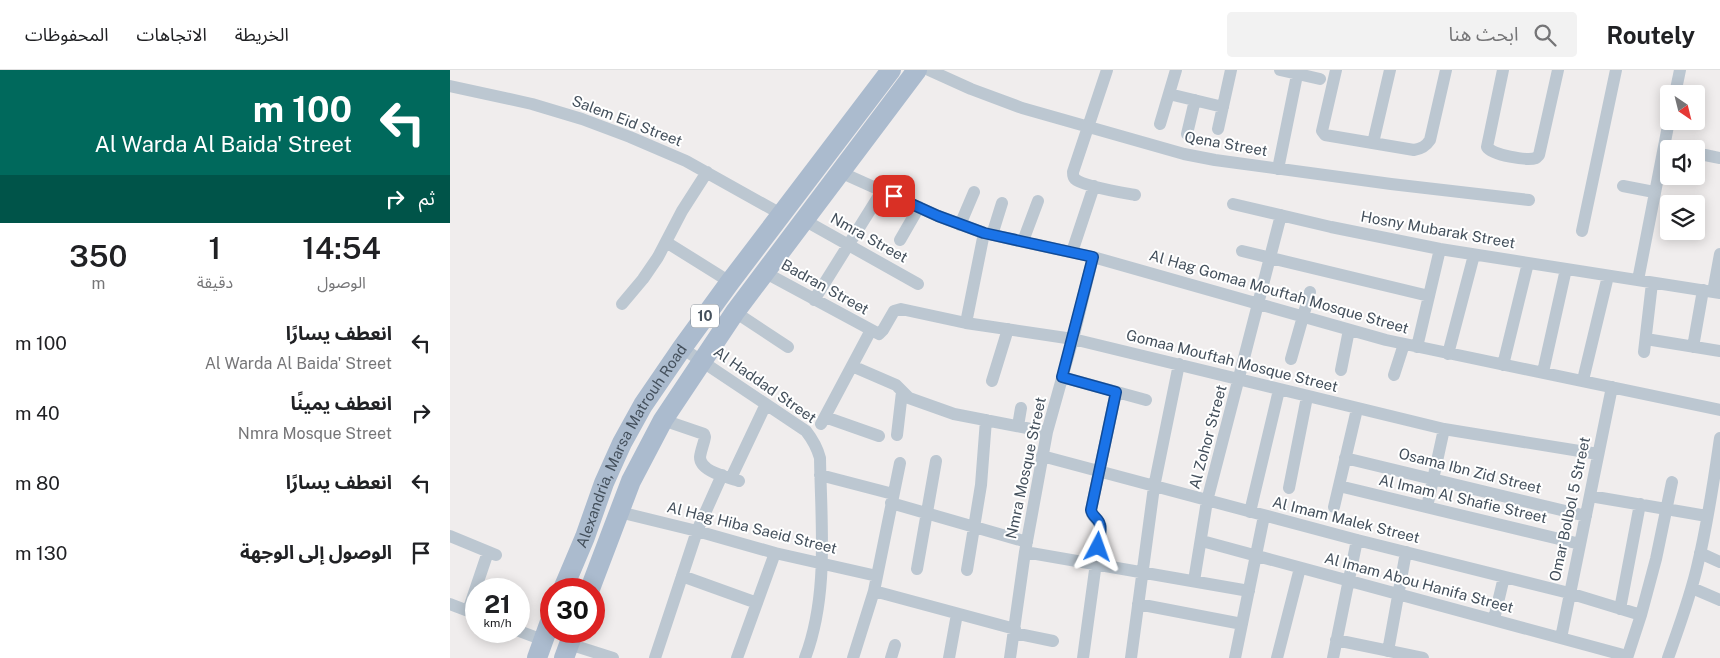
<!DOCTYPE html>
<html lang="ar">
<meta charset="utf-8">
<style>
body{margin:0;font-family:"Public Sans","Noto Sans Arabic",sans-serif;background:#f2f2f2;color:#202124;direction:rtl;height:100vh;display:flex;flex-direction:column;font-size:19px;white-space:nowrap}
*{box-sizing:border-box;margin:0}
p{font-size:16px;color:#757577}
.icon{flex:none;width:28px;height:28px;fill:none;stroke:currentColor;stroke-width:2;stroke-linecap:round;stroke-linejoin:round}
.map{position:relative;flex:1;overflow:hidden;direction:ltr}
.sheet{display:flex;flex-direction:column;background:#fff;width:450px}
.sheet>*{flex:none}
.top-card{background:#00695c;color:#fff;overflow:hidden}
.needle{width:32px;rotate:145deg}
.tools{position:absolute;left:1210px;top:15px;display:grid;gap:10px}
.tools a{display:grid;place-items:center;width:45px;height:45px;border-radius:5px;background:#fff;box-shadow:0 2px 12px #0003;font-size:25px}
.speed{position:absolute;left:15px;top:508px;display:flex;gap:10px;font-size:25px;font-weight:700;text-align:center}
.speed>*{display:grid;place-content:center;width:65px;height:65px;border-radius:50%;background:#fff;box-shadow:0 2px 12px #0003;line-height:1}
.speed small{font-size:12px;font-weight:400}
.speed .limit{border:8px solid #d22;background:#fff;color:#111}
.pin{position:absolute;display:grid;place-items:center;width:42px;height:42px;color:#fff;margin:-21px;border-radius:10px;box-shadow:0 2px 8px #0006}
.me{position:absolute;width:55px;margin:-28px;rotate:4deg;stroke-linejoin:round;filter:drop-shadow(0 0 4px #0008)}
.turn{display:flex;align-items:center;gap:18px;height:105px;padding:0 15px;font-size:22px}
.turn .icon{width:65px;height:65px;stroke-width:2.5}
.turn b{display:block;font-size:35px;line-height:42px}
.then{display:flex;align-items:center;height:48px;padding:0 15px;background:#0003;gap:10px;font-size:19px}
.eta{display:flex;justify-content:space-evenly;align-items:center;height:85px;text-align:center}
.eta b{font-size:30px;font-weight:600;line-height:35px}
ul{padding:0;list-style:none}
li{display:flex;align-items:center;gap:15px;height:70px;padding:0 15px}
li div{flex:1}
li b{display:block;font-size:19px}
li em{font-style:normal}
header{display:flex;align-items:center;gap:30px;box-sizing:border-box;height:70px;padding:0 25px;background:#fff;border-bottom:1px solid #e0e0e0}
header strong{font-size:24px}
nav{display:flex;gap:28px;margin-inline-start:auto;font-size:18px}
.search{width:350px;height:45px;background:#f2f2f2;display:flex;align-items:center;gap:12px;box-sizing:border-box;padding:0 18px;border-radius:5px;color:#757577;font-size:19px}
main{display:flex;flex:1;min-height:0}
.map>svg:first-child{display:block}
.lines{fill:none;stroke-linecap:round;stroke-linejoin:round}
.minor{stroke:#bcc7d1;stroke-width:12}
.primary{stroke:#abbbce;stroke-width:20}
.route-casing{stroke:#114b97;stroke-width:12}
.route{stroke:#1a73e8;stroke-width:9}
.labels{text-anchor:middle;stroke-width:4;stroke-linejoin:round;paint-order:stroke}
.shield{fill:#fff;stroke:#7c848d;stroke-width:1}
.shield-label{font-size:14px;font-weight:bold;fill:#44505c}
.street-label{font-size:15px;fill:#44505c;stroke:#fff}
</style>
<header>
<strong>Routely</strong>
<div class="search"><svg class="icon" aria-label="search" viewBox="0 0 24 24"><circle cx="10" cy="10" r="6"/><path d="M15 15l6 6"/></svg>ابحث هنا</div>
<nav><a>الخريطة</a><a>الاتجاهات</a><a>المحفوظات</a></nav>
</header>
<main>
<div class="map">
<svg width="1270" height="588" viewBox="0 0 1270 588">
<rect width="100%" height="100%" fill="#f0eded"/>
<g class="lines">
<!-- minor -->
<path class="minor" d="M479 0 521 19 572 38 734 84 765 90 941 114 1079 130
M657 0 623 102C623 105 623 107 625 109 632 116 674 123 685 125
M830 0 870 9
M886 0 872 61 875 65 964 80C972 79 976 76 980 70L996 0
M1053 0 1037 77C1042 85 1077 91 1086 88L1089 85 1108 0
M0 16 82 34 132 49 180 67 236 91 331 144
M719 24 773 37
M1225 24 1230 0
M710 54 726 0
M768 59 781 0
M737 64 745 30
M923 73 940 0
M1255 85 1270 88
M828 99 848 0
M390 102 488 146 534 163 643 187 936 270 1270 340
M1173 116 1204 122
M783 134 881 157 990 179 1270 223
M354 150 468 214
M510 155 524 122
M1132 161 1166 0
M542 165 552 133
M450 170 469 137
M573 171 588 131
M216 172 280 212
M792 181 979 226
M622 182 644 116
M314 202 429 264 433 260 444 241 451 239 516 253 623 269 994 359 1148 384
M1188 210 1219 51
M1263 222 1270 184
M364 230 432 121
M172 234 193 209 208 187 232 141 257 102
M285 242 338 277
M516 253 534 163
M1196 269 1270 281
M967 277 990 179
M1243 277 1253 220
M232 278 356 361C363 370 367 377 370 388 371 454 379 525 355 588
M1194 282 1202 213
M998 284 1024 185
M841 289 860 222
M1053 295 1078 193
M402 296 446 315 459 328 504 344 597 362
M891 300 899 260
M1093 302 1116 199
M944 305 954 274
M612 307 696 330
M1133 310 1158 206
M542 311 558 259
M375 347 429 366
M213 350 254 364 255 367C254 373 251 380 250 387 250 402 278 407 289 411
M371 354 421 260
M568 356 571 338
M447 365 452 322
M592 386 907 470 1119 523 1191 545
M895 388 1136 446
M370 405 443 424
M281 408 316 334
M889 416 1130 474
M839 418 857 327
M1140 426 1257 446
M441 433 577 472
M884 437 907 339
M977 437 994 359
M169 442 247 461 325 483 427 506
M800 442 829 320
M0 466 46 485
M752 471 1177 586
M575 482 799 521
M1250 483 1270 492
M467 499 486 391
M517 500 531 415 536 350
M232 506 307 533
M744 511 757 431 831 145
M1242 518 1270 530
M424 521 565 559
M0 534 26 544
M688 534 792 554
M1170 539 1190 434
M18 541 38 482
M1044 549 1054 507
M69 561 93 570
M564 563 603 571
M1111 568 1162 317
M886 570 973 588
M119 574 163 588
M938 581 956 482
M205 588 247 461 272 405
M287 588 325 483
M403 588 424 521 450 393
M441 588 445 575
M499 588 507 544
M560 588 575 482 597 362 623 269 643 187
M633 588 651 456C648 449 641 447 641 440L666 322
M681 588 704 417 729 294
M785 588 814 446
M827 588 850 498
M883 588 907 470
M1177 588 1191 545 1206 489 1222 412
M1218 588C1229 557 1241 525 1248 493 1258 452 1264 409 1270 368"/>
<!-- primary -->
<g class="primary">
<path id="s1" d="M113 519 135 467 154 413 172 373 193 335 232 278 280 212 441 0"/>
<path d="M140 519 181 411 213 350 285 242 467 0"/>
<path d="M87 588 101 549"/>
<path d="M114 588 124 561"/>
</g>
</g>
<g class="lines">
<!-- route casing -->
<g class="route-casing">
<path id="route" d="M444 126 488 146 534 163 643 187 612 307 666 322 641 440C642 447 649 448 650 455 652 461 649 470 648 477"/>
</g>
<!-- route -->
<use href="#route" class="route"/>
</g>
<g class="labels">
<!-- shield labels -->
<rect class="shield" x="241" y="234.5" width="28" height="23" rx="4"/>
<g class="shield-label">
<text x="255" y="251">10</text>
</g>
<!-- street labels -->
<g class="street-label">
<text transform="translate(177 51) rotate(21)" y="5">Salem Eid Street</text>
<text transform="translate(776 74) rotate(10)" y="5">Qena Street</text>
<text transform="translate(988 160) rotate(10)" y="5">Hosny Mubarak Street</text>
<text transform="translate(419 168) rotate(29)" y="5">Nmra Street</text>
<text transform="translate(375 217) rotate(29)" y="5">Badran Street</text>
<text transform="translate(829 222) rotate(16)" y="5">Al Hag Gomaa Mouftah Mosque Street</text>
<text transform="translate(782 291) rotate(14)" y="5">Gomaa Mouftah Mosque Street</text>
<text transform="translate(315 315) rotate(35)" y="5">Al Haddad Street</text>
<text transform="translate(758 367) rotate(-75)" y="5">Al Zohor Street</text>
<text dy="5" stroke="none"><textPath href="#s1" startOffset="159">Alexandria, Marsa Matrouh Road</textPath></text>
<text transform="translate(576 398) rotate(-78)" y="5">Nmra Mosque Street</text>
<text transform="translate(1020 401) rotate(14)" y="5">Osama Ibn Zid Street</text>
<text transform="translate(1013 429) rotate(13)" y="5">Al Imam Al Shafie Street</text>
<text transform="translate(1120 439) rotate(-78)" y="5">Omar Bolbol 5 Street</text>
<text transform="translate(896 450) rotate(14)" y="5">Al Imam Malek Street</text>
<text transform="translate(302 458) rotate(14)" y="5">Al Hag Hiba Saeid Street</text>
<text transform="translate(969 513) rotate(15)" y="5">Al Imam Abou Hanifa Street</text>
</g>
</g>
</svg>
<div class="tools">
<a><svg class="needle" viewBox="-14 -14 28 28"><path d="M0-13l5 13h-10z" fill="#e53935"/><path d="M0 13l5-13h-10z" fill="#757577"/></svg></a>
<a><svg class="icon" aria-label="sound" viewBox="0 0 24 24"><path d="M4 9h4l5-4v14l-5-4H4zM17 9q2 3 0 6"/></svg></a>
<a><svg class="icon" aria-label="layers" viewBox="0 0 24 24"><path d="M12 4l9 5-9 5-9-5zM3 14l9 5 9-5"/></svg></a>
</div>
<div class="speed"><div>21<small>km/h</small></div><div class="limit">30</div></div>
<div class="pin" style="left:444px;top:126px;background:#d93025"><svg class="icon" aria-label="arrive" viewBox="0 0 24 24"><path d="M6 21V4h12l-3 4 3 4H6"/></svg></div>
<svg class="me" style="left:648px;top:477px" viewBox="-20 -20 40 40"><path d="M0-17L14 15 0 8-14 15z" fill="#1a73e8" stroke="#fff" stroke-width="4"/></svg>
</div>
<section class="sheet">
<div class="top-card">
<div class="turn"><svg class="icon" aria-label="left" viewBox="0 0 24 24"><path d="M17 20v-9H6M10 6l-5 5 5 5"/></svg><div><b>100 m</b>Al Warda Al Baida' Street</div></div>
<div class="then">ثم<svg class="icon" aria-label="right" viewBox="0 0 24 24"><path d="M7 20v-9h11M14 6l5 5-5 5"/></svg></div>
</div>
<div class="eta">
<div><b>14:54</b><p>الوصول</p></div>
<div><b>1</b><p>دقيقة</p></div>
<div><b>350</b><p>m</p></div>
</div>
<ul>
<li><svg class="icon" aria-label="left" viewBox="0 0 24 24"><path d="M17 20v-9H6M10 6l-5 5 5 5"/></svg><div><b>انعطف يسارًا</b><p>Al Warda Al Baida' Street</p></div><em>100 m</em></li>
<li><svg class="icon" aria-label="right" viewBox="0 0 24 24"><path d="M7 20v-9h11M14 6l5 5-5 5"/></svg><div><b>انعطف يمينًا</b><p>Nmra Mosque Street</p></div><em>40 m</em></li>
<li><svg class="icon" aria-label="left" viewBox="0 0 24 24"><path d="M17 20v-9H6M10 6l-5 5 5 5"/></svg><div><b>انعطف يسارًا</b></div><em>80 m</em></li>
<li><svg class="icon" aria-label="arrive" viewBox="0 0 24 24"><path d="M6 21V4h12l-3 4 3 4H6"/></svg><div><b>الوصول إلى الوجهة</b></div><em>130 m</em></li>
</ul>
</section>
</main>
